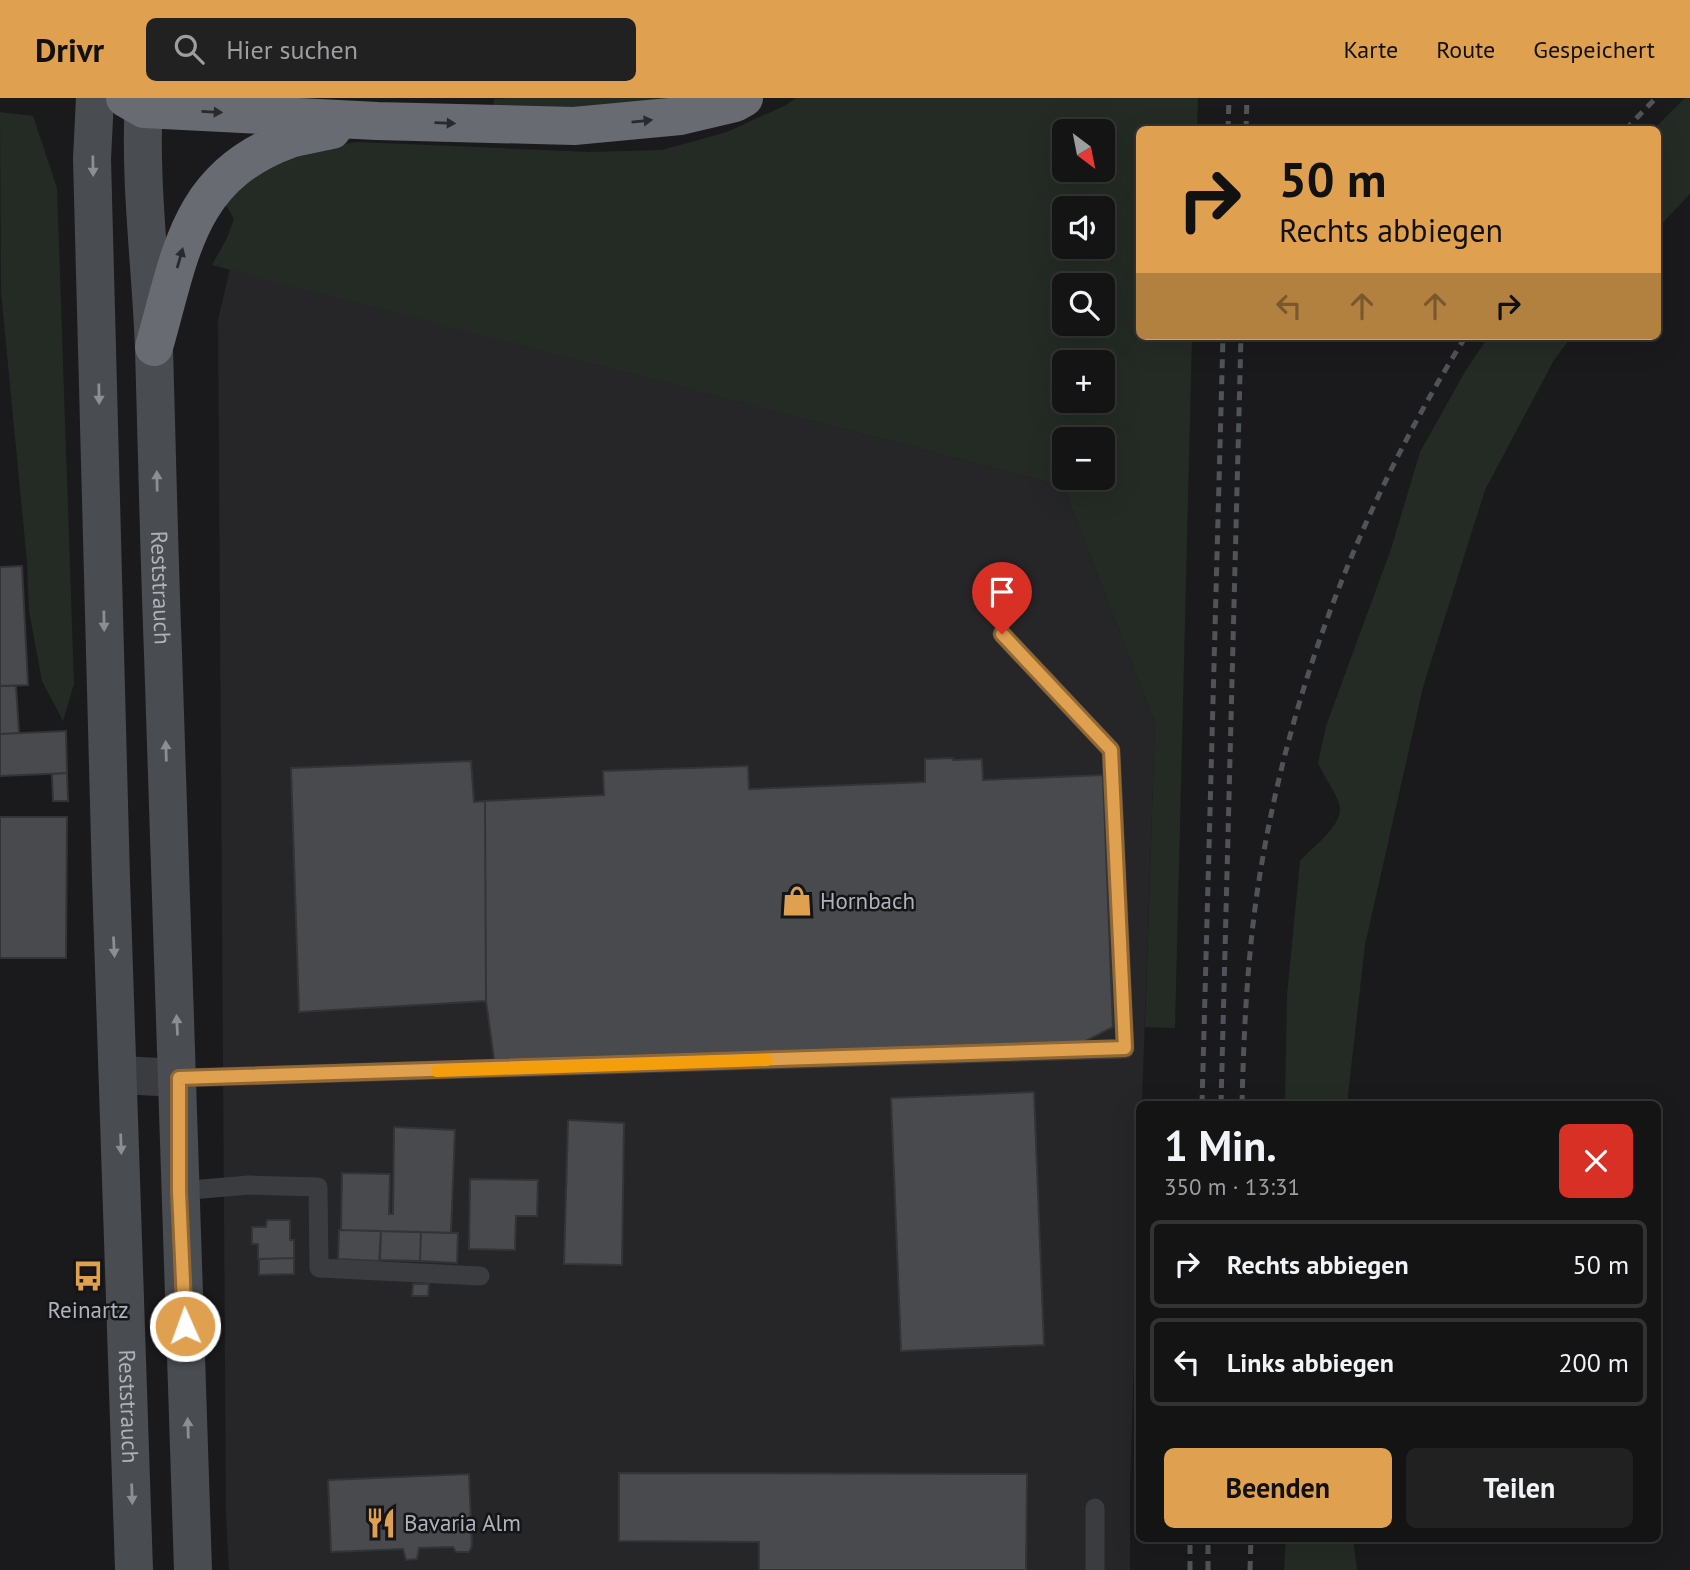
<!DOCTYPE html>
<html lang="de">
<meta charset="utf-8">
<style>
body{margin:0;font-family:"PT Sans",sans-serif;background:#212122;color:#f1f3f6;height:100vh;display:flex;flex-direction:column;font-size:26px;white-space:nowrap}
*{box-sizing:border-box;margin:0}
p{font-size:23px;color:#9d9ea0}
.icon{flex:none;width:38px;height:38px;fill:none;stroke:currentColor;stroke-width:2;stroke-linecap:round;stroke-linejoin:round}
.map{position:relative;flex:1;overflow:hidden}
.panel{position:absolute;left:1136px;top:1003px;width:525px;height:441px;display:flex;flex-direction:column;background:#141415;border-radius:10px;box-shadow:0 7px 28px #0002,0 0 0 2px #333334}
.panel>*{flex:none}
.hud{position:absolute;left:1136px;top:28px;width:525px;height:214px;border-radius:10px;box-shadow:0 7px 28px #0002,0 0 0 2px #333334;background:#dfa04f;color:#111;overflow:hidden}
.needle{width:46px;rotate:148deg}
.buttons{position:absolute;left:1052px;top:21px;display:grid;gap:14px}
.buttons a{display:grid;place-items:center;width:63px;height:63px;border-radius:10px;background:#141415;box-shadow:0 7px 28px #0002,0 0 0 2px #333334;font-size:35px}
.pin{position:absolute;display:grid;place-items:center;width:60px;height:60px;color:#fff;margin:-72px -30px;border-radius:50% 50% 50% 0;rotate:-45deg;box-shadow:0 0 7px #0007}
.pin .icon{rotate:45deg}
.me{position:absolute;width:77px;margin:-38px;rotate:358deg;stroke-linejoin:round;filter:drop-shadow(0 0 5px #0008)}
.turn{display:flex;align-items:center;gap:24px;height:147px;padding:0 28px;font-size:32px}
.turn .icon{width:91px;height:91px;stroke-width:2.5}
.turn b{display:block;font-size:49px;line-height:60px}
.lanes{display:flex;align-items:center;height:66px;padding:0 28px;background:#0003;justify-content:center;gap:35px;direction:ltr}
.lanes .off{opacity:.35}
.round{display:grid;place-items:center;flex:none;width:74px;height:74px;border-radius:10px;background:#212122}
.headline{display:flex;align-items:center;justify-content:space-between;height:119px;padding:0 28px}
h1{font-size:42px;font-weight:700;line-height:52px}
.primary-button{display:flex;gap:14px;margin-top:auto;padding:14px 28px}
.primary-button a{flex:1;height:80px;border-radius:10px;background:#dfa04f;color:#111;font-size:28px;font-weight:700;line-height:80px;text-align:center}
.primary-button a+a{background:#212122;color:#f1f3f6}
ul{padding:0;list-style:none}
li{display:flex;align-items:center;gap:21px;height:88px;margin:0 14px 10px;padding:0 14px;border:4px solid #333334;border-radius:10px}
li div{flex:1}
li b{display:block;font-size:26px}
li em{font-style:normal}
header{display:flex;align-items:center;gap:42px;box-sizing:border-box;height:98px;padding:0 35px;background:#dfa04f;color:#111}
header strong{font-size:33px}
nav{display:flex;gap:38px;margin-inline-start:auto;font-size:24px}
.search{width:490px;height:63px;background:#212122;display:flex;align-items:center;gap:18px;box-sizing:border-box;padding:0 24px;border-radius:10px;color:#9d9ea0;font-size:26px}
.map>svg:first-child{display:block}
.built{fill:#262628}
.green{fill:#242b24;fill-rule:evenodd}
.building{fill:#494a4e;stroke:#343437;stroke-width:2}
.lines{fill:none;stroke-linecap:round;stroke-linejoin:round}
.lane{stroke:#3b3c40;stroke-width:19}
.street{stroke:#3b3c40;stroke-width:38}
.secondary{stroke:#494c50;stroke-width:38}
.highway{stroke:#686b71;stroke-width:38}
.rail{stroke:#505357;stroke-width:5;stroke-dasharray:9 7;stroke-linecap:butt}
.oneway{fill:#2a2a2e}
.oneway2{fill:#8b8e95}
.route-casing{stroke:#916833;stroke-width:18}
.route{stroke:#dfa04f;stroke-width:12}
.slow{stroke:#f59e0b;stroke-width:12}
.labels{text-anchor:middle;stroke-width:5;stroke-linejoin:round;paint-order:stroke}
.street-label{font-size:23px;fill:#aeb2ba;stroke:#151517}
.poi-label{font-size:23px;fill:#aeb2ba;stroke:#151517;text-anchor:start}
</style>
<header>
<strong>Drivr</strong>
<div class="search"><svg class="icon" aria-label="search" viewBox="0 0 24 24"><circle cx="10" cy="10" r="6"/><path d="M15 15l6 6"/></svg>Hier suchen</div>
<nav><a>Karte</a><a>Route</a><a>Gespeichert</a></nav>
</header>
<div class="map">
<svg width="1690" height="1472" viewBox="0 0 1690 1472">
<rect width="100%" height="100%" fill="#1a1a1c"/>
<!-- built -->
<path class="built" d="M230 171 1063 388 1155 625 1142 1006H1139V1102L1130 1388V1472H229L226 1417 218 222Z"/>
<!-- green -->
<path class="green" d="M510 0H693L661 13 493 14 494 1Z
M796 0H1198L1197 31 1139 32V238H1192L1175 930 1145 929 1155 625 1063 388 212 167 227 140 234 121 228 110 220 102 290 54 357 44 589 54 662 52 727 34 786 7ZM1064 33H1102V72H1064ZM1064 110H1102V149H1064ZM1064 187H1102V226H1064ZM1064 264H1102V303H1064ZM1064 341H1102V380H1064Z
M1685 0H1690V96L1657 131V32L1654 31Z
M0 14 33 18 57 90 74 586 63 623 42 583 29 513 27 464 1 194Z
M1489 238H1572L1554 262 1485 392 1423 589 1365 847 1347 1006H1285L1287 897 1300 763C1313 748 1346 726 1339 705 1334 692 1324 678 1318 665L1326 628 1391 451 1420 354 1466 272Z
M1286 1440H1353L1357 1472H1284Z"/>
<!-- building -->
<path class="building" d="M22 468 28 587 0 588V469Z
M0 588H16L19 635 0 636Z
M66 633 67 675 0 678V636Z
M953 660V662L982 661 983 682 1103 677 1113 929 1084 944 495 968 486 903 485 703 604 697 603 673 748 668 749 691 925 684V661Z
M471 663 474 704 485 703 486 903 299 914 291 670Z
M67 675 68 703H53L52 676Z
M0 719H67L66 860H0Z
M1034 994 1044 1247 901 1253 891 1000Z
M568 1022 624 1025 622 1167 564 1166Z
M394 1029 455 1032 451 1135 341 1132 342 1075 390 1076 389 1116H393Z
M470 1081 538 1082 537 1118H516L515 1152 469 1151Z
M267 1122H290V1142H294V1160L258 1161V1146H252V1129H266Z
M339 1132 381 1133 379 1163 338 1161Z
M381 1133 421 1134 420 1163 380 1162Z
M421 1134 458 1135 457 1165 420 1163Z
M294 1160V1176L259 1177V1161Z
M413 1186H429L428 1198H412Z
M619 1375 1027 1376 1026 1472H759V1444L619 1443Z
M469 1376 472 1448 469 1454H456L453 1449 419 1450 417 1461 406 1462 403 1451 331 1454 328 1382Z"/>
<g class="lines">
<!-- lane -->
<path class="lane" d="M179 980 1125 951 1111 652 1002 536
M179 1093 249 1087 318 1089 319 1170 480 1178
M1095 1472V1410"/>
<!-- street -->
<path class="street" d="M119 977 179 980"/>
<!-- secondary -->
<g class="secondary">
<path id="s1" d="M95 0 92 61 111 781 134 1472"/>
<path id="s2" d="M144 0C139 84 151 167 154 251 157 352 159 454 163 555 175 860 183 1166 193 1472"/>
</g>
<!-- highway -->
<path class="highway" d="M125 0 144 11 377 23 574 28 680 18 735 5 744 0
M154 249C181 156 187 78 290 41 304 37 318 35 332 32"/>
<!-- rail -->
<path class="rail" d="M1228 32 1229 0
M1246 32 1247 0
M1625 32 1656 0
M1202 1006 1223 238
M1221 1006 1241 238
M1242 1006C1244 925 1248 844 1262 764 1294 578 1366 397 1466 238
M1190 1472V1440
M1208 1472V1440
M1250 1472 1251 1440"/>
</g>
<!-- one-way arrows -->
<defs><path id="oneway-solid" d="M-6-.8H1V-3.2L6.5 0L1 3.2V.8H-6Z" transform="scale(1.75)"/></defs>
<g class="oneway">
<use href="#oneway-solid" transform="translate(212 14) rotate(3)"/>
<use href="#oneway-solid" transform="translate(642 23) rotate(-6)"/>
<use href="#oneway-solid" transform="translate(445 25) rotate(2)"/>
<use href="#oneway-solid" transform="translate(180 160) rotate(-74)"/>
</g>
<g class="oneway2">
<use href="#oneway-solid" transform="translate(93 68) rotate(89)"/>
<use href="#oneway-solid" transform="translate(99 296) rotate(89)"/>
<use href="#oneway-solid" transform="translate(157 383) rotate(-91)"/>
<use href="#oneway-solid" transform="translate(104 523) rotate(89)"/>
<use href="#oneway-solid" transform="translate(166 653) rotate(-92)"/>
<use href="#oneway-solid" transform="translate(114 849) rotate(87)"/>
<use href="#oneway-solid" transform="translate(177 927) rotate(-93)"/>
<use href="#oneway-solid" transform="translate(121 1046) rotate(88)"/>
<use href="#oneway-solid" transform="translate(188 1330) rotate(-92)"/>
<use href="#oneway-solid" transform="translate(132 1396) rotate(88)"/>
</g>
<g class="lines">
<!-- route casing -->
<g class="route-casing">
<path id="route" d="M185 1228 179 1093V980L1125 950 1111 652 1002 536"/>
</g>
<!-- route -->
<use href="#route" class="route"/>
<!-- slow -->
<path class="slow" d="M437 973 767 962"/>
</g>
<!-- icons -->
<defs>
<g id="shop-bare" transform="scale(2.415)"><path d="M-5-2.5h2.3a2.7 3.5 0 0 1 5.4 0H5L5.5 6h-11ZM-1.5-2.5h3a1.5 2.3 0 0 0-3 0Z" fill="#dfa04f" stroke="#151517" stroke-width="2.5" paint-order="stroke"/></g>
<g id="bus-bare" transform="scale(2.415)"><path d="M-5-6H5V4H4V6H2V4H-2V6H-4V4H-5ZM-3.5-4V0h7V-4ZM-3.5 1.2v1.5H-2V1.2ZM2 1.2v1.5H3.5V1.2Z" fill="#dfa04f" stroke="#151517" stroke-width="2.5" paint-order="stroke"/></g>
<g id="restaurant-bare" transform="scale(2.415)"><path d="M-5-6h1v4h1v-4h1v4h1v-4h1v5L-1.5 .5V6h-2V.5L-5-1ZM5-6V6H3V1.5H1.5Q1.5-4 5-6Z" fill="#dfa04f" stroke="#151517" stroke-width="2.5" paint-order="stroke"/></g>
</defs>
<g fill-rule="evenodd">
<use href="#shop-bare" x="797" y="803"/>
<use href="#bus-bare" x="88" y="1178"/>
<use href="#restaurant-bare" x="381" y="1425"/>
</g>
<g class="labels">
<!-- street labels -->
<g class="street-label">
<text dy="8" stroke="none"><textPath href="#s2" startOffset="490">Reststrauch</textPath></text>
<text dy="8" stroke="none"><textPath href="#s1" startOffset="1309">Reststrauch</textPath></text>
</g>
<!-- poi labels -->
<g class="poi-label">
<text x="820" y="811">Hornbach</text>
<text x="88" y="1220" text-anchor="middle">Reinartz</text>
<text x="404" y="1433">Bavaria Alm</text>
</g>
</g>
</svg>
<div class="buttons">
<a><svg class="needle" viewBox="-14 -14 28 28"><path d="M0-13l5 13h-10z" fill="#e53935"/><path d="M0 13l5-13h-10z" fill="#9d9ea0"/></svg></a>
<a><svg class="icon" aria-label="sound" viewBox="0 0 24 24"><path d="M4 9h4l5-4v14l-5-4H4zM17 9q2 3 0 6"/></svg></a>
<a><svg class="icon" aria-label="search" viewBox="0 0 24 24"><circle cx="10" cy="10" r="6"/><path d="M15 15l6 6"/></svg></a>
<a>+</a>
<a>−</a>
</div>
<div class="pin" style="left:1002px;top:536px;background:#d93025"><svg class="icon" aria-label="arrive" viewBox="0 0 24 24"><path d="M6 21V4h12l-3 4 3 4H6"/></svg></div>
<svg class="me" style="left:185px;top:1228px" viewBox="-20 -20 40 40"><circle r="17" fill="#dfa04f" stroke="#fff" stroke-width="3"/><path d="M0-11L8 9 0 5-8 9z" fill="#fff"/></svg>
<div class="hud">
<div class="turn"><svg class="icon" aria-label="right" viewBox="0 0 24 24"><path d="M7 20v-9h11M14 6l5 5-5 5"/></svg><div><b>50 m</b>Rechts abbiegen</div></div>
<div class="lanes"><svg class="icon off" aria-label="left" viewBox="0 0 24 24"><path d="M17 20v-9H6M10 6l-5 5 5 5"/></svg><svg class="icon off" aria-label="ahead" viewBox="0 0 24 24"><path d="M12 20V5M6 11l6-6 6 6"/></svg><svg class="icon off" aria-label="ahead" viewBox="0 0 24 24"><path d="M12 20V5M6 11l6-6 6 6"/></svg><svg class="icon" aria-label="right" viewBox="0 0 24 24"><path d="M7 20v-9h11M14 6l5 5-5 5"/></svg></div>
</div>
<section class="panel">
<div class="headline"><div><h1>1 Min.</h1><p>350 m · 13:31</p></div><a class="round" style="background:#d93025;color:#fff"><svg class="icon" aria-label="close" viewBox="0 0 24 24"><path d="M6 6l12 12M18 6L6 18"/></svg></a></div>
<ul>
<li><svg class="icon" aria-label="right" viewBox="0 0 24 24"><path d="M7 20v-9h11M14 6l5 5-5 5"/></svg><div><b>Rechts abbiegen</b></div><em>50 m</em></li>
<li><svg class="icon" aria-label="left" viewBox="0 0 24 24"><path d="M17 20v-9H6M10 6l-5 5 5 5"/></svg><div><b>Links abbiegen</b></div><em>200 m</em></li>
</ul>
<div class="primary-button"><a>Beenden</a><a>Teilen</a></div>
</section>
</div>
